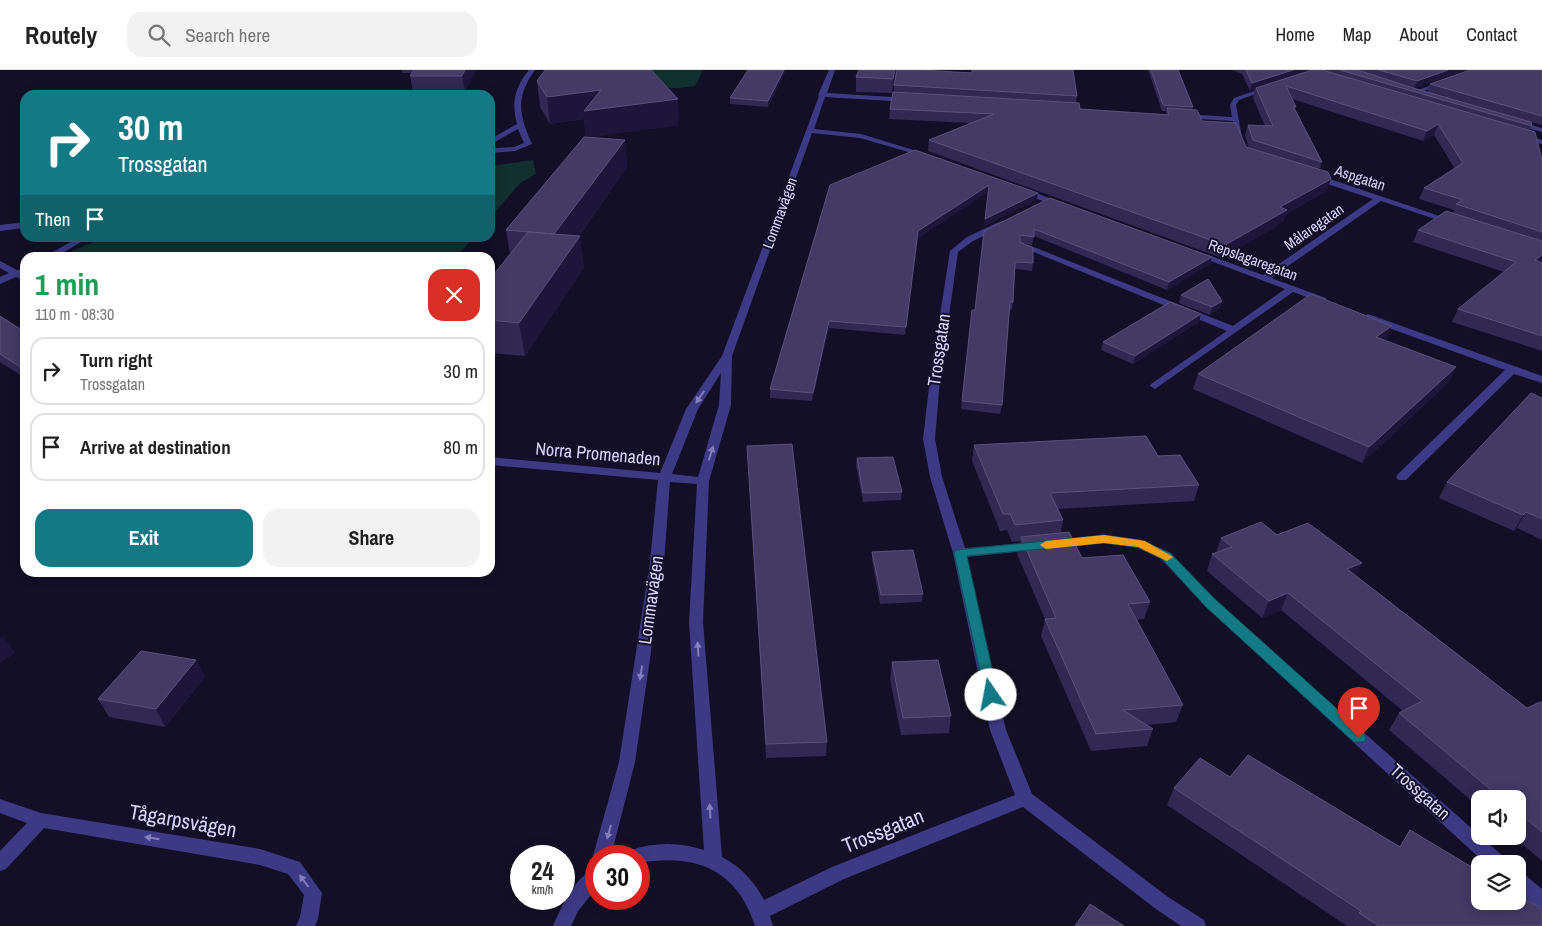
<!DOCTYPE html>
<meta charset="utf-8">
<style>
body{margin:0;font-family:"Archivo Narrow",sans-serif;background:#f2f2f2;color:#222;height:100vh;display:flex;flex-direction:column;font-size:19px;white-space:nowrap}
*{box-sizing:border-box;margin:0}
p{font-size:16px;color:#767676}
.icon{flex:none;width:28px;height:28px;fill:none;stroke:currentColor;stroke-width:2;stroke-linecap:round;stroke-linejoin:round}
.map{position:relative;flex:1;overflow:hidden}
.details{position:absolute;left:20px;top:182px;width:475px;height:325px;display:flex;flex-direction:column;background:#fff;border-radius:15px;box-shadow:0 2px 12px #0003}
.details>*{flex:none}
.top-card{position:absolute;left:20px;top:20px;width:475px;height:152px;border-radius:15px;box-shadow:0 2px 12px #0003;background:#137a85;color:#fff;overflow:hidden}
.buttons{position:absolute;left:1471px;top:720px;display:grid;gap:10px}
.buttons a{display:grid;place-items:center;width:55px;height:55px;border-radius:10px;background:#fff;box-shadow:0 2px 12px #0003;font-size:25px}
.speed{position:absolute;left:510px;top:775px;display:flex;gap:10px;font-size:25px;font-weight:700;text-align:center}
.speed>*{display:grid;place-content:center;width:65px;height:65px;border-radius:50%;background:#fff;box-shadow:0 2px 12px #0003;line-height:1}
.speed small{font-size:12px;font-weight:400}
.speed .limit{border:8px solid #d22;background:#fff;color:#111}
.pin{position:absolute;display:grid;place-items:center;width:42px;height:42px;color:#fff;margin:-51px -21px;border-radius:50% 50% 50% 0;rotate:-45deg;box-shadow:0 0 5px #0007}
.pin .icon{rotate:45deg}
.me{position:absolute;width:55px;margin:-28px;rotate:348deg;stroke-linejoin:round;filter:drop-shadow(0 0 4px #0008)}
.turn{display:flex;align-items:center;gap:18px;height:105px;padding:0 15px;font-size:22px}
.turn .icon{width:65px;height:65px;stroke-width:2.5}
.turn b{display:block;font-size:35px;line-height:42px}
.then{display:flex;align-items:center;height:48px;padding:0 15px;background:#0003;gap:10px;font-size:19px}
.round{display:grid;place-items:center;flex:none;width:52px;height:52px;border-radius:15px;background:#f2f2f2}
.head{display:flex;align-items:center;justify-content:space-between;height:85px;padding:0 15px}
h1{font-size:30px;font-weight:800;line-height:38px;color:#1e9e55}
.button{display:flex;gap:10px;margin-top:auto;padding:10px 15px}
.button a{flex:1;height:58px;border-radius:15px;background:#137a85;color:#fff;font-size:20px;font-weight:800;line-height:58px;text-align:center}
.button a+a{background:#f2f2f2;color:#222}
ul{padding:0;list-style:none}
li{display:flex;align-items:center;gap:15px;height:68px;margin:0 10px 8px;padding:0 5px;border:2px solid #e0e0e0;border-radius:15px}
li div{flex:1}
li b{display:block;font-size:19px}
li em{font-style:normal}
header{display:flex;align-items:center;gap:30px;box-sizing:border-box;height:70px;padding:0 25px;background:#fff;border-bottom:1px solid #e0e0e0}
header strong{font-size:24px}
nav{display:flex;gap:28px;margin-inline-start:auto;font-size:18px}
.search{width:350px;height:45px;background:#f2f2f2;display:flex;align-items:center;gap:12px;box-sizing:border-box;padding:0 18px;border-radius:15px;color:#767676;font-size:19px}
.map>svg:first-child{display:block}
.green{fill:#12302f}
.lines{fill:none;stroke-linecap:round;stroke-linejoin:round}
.minor{fill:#3d3a85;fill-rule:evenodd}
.wall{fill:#312854}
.shaded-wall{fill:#1d163a}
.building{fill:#433a66;stroke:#5a527e}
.oneway{fill:#837fbc}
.route{fill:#137a85;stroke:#0c4f56}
.slow{fill:#f59e0b}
.labels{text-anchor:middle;stroke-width:4;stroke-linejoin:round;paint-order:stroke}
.far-street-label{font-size:15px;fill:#d9d4ff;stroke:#130f26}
.street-label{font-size:18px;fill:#d9d4ff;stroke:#130f26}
.near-street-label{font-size:21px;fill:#d9d4ff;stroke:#130f26}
</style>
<header>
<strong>Routely</strong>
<div class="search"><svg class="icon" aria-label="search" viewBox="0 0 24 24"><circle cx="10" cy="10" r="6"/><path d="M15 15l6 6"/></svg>Search here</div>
<nav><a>Home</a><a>Map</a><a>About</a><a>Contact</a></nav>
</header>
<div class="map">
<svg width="1542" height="856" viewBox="0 0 1542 856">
<rect width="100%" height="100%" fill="#130f26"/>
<!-- green -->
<path class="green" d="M641 0H703L695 16C666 20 663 20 641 0Z
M533 90 536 104 520 113 490 148V96Z
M103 168H473L456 187H64L74 180Z"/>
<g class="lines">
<!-- minor -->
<path class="minor" d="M529 0H535C515 28 519 44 532 74L515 81 490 83V69L517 54C511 32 515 17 529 0ZM518 59 524 73 514 77 496 78 493 73Z
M829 0H835L827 23 908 28 911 30 908 32 825 27 814 59 861 64 933 86 929 88 860 68 812 63 732 286 731 335 709 411 703 552 722 787C741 797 754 811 764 830L832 797 1015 725 990 660 953 483 930 407 923 369 930 309 950 181 967 167 999 152 1002 153V157L973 171 958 182 940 309 935 369 942 407 965 478 1035 472 1042 476 1035 480 967 487 1006 660 1032 724 1168 827 1204 850 1206 856H1181L1156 839 1023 737 844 809 770 846 773 856H755C737 799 695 783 639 793V786H628L631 780C653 772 681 772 704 780L689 552 697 414 670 412 664 492 635 692 611 786H596V792L593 786 619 692 650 492 658 410 490 395V387L660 403 686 339 722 286 819 26 818 25ZM721 303 719 335 698 407 672 404 698 339Z
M1442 11 1447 12 1408 27 1403 26Z
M1271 15 1274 17 1273 18 1239 30 1236 35 1243 73 1236 71 1233 51 1183 48 1179 46 1183 44 1232 47 1230 35 1234 28Z
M1513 50 1542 58V62L1513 54Z
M1520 64 1542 70V74L1517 68 1516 66Z
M1312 105H1318L1457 152 1450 154 1381 131 1271 208 1326 228V232H1320L1293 222 1155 319 1150 316 1151 314 1227 261 1019 176 1026 174 1233 256 1285 219 1192 184 1200 182 1263 205 1373 129 1312 109Z
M1020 119H1026L1067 135 1060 137 1020 123Z
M25 152V158L0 161V155Z
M78 168H88L54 188H42Z
M0 191 17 200 24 199 25 211 16 207 0 214V207L9 203 0 198Z
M1368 244 1542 306V313L1514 304 1406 410H1398L1396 407 1398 404 1505 300 1364 249 1363 247Z
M1104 465 1141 470 1171 483 1216 531 1505 788 1508 794H1486L1206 537 1161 489 1138 478 1104 473 1057 478 1050 474 1057 470Z
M0 729 41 743 260 779 300 792 322 823 318 849 315 856H296L300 847 304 825 288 804 260 795 44 758 6 799 0 801V781L27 753 0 743Z
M596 798V819L578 841 571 856H553C561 837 575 806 596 798Z
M1518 802 1524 804 1542 819V838L1536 836 1518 821Z"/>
</g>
<!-- wall -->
<path class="wall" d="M402 0H476L465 21 413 22 410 6 412 3H402Z
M544 0H651L679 55 588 67 625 70 627 97 579 166 584 197 525 286 490 283V209L510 184 506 160 586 67 584 49 550 54 540 37 537 11 544 1Z
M748 0H786L768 37 730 34V28Z
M859 0 1077 26 1076 33 1080 39 1166 44V41H1162L1148 0H1178L1193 37 1192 40 1202 51 1246 77 1249 78 1245 65 1248 55 1265 56 1253 28 1255 19 1250 21 1242 4 1231 0H1304L1303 3 1312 0H1466L1414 18 1402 14 1532 56 1530 61 1542 90V281L1452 252 1458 239 1504 202 1413 172 1418 160 1453 143 1454 140 1419 129 1424 118 1455 99 1434 65 1423 71 1292 29 1296 37 1295 41 1322 92 1319 100 1327 121 1286 144 1283 152 1222 188 928 81 929 70 970 53 889 49 890 39 894 22V13L892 23 856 22V7Z
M1542 0V55L1427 22 1430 14Z
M915 80 1037 130 984 156 988 122 918 168 905 265 829 258 812 331 770 328V319Z
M1050 128 1210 194 1167 220 1034 166 1032 175 1023 173 1033 193 1032 201 1015 199 1013 232 1012 240 1009 239 1002 335 1000 344 961 339 972 240H975L984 161Z
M1181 225 1220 238 1210 245 1179 233Z
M0 246 25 262V308L0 292Z
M1199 252 1133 294 1101 280 1103 272Z
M1386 271 1456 297 1449 312 1362 393 1193 319 1198 304Z
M1542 328V470L1517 458 1514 461 1439 428 1447 412Z
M974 375 1158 386 1199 415 1194 431 1058 439 1063 450 1061 463 1082 488 1150 532 1144 549 1136 550 1183 635 1176 652 1147 655 1153 659 1147 676 1091 681 1041 566 1045 549 1017 484 1020 471 1012 472 1007 460 1000 461 972 391Z
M747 376 827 672 826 686 766 688Z
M857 388 902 422 901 430 863 432 856 396Z
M1277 465 1356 506 1527 638 1542 633V791L1513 766H1518V729H1480V738L1389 660 1399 643 1403 641 1281 540 1262 548 1207 501 1212 484 1216 483 1221 468Z
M872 482 923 524 922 532 880 534 872 490Z
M196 590 205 607 165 657 109 647 98 629Z
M892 592 951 646 949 663 901 665 890 609Z
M1230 707 1399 777 1542 856H1347L1167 735 1174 718Z"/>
<!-- shaded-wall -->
<path class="shaded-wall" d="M465 0H476L465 21 462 6Z
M784 0H786L768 37V31Z
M895 0H897L892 23 893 9Z
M1293 0H1304L1303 3 1250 21 1252 13Z
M1448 0H1466L1414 18 1417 11Z
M601 20 678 29 679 55 586 68 584 49 550 54 547 27Z
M1438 54 1434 65 1423 71 1427 61Z
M625 70 627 97 558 195 554 164Z
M1331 109 1327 121 1286 144 1283 152 1222 188 1225 175 1280 137Z
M989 115 988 122 918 168 905 265 918 161Z
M1038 123 1037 130 984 156 985 149Z
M580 166 584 197 525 286 519 253Z
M1542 185V193L1535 190Z
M1212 187 1210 194 1167 220 1169 212Z
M1222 231 1220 238 1210 245 1212 237Z
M1201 244 1199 252 1133 294 1135 286Z
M829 251V258L812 331 813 323Z
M1392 256 1386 270 1370 282 1376 267Z
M1456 297 1449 312 1362 393 1369 377Z
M1526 442 1517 458 1514 461 1523 445Z
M1362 493 1354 510 1347 499Z
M1288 523 1281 540 1262 548 1269 531Z
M4 566 15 583 0 593V568Z
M196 590 205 607 165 657 156 639Z"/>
<!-- building -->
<path class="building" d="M414 0H465L462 6H410Z
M545 0H651L678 29 584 41 601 20 547 27 537 11Z
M748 0H784L768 31 730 28Z
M859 0H895L893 9 856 7Z
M897 0H920L972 3V0H1073L1077 26 894 15Z
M1151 0H1178L1193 37 1163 35Z
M1246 0H1293L1252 13Z
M1312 0H1322L1535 62 1542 90V162L1456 134 1463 130 1424 118 1463 93 1438 54 1427 61 1286 16 1296 37 1293 36 1322 92 1253 70 1248 55 1273 56 1256 18Z
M1340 0H1358L1413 18 1531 52 1532 56Z
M1379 0H1448L1417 11Z
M1470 0H1542V46L1430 14Z
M893 22 1079 33 1080 39 1169 45 1167 38 1197 40 1202 51 1236 53 1246 77 1328 102 1331 109 1280 137 1287 140 1225 175 929 70 994 44 890 39Z
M584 67 625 70 554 164 506 160Z
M915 80 1038 123 985 149 989 115 918 161 906 257 829 251 813 323 770 319 830 115Z
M1050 128 1212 187 1169 212 1034 159V167L1020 165V172L1033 178V193L1015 192 1013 232H1010L1002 335 962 331 972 240H975L984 161Z
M1446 141 1542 171V185L1535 190 1542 193V266L1458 239 1516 192 1418 160Z
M528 162 580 166 519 253 490 250V209Z
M1208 209 1222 231 1212 237 1181 225Z
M1311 224 1392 256 1376 267 1456 297 1369 377 1198 304Z
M1170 232 1201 244 1135 286 1103 272Z
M0 246 25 262V300L0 284Z
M1531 323 1542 328V449L1526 442 1523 445 1447 412Z
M1146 366 1158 386 1180 385 1199 415 1050 423 1063 450 1015 455 1010 444H1003L974 375Z
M792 374 827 672 766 674 747 376Z
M893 387 902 422 863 423 857 388Z
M1261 452 1277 465 1308 453 1362 493 1347 499 1527 638 1540 632 1542 633V762L1518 742V729H1502L1399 643 1422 631 1288 523 1269 531 1212 484 1232 477 1221 468Z
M1069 462 1082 488 1123 485 1150 532 1128 534 1183 635 1123 640 1153 659 1096 664 1045 549 1056 548 1021 467Z
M913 480 923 524 881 525 872 482Z
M141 581 196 590 156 639 98 629Z
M938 590 951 646 903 648 892 592Z
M1248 685 1400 777 1410 760 1480 802V831H1518V824L1542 839V856H1379L1359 843 1361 841 1174 718 1200 688 1230 707Z
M1090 834 1124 856H1075Z"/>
<!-- one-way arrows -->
<defs><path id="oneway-solid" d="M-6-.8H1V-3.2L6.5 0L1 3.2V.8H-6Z" transform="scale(1.25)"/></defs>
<g class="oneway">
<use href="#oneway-solid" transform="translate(700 327) rotate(124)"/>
<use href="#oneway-solid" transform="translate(711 383) rotate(-73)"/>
<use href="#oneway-solid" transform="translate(698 579) rotate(-94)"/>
<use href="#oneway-solid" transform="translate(641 603) rotate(99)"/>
<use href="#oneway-solid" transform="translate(710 741) rotate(-94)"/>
<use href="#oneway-solid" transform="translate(609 762) rotate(105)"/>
<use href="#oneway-solid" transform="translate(152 768) rotate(-171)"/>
<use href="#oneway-solid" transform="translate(304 811) rotate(-127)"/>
</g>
<!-- route -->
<path class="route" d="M1104 465 1140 470 1170 483 1216 530 1364 663 1366 668 1364 672H1354L1206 537 1162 489 1138 477 1104 473 967 486 998 625 996 629H986L954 483 956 480Z"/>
<!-- slow -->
<path class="slow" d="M1104 465 1145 471 1173 487 1167 491 1138 477 1104 473 1046 479 1040 475 1046 471Z"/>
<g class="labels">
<!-- far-street labels -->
<g class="far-street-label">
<text transform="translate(1360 108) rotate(18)" y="5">Aspgatan</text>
<text transform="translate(780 143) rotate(-70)" y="5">Lommavägen</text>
<text transform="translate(1314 157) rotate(-35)" y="5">Målaregatan</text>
<text transform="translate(1253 190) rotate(20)" y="5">Repslagaregatan</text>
</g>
<!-- street labels -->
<g class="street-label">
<text transform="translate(939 280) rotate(-82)" y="6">Trossgatan</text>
<text transform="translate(598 384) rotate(5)" y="6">Norra Promenaden</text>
<text transform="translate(651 530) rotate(-82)" y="6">Lommavägen</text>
<text transform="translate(1420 722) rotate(42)" y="6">Trossgatan</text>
</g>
<!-- near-street labels -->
<g class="near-street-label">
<text transform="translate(183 751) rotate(10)" y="7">Tågarpsvägen</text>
<text transform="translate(883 761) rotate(-22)" y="7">Trossgatan</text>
</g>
</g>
</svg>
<div class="buttons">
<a><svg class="icon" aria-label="sound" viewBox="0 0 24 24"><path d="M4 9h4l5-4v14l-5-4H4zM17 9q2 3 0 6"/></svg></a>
<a><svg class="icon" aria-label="layers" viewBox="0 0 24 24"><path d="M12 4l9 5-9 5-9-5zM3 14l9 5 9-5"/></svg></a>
</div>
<div class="speed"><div>24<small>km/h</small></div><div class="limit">30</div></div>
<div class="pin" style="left:1359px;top:668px;background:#d93025"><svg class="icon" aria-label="arrive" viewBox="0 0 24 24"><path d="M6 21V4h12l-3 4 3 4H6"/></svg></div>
<svg class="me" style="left:991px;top:625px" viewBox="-20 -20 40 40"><circle r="19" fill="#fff"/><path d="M0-13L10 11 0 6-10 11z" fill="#137a85"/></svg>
<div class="top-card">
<div class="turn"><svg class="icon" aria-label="right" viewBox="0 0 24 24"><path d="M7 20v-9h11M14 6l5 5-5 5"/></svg><div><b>30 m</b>Trossgatan</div></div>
<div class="then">Then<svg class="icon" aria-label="arrive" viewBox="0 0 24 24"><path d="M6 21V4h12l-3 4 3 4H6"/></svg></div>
</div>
<section class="details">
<div class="head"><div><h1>1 min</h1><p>110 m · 08:30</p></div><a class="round" style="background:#d93025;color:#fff"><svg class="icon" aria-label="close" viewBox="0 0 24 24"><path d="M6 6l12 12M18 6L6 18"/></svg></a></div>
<ul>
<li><svg class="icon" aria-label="right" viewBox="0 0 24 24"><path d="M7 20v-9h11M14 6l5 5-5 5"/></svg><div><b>Turn right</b><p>Trossgatan</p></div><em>30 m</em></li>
<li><svg class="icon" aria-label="arrive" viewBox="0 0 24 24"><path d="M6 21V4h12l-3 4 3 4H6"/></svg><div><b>Arrive at destination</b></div><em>80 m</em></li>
</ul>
<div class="button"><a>Exit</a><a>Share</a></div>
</section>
</div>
